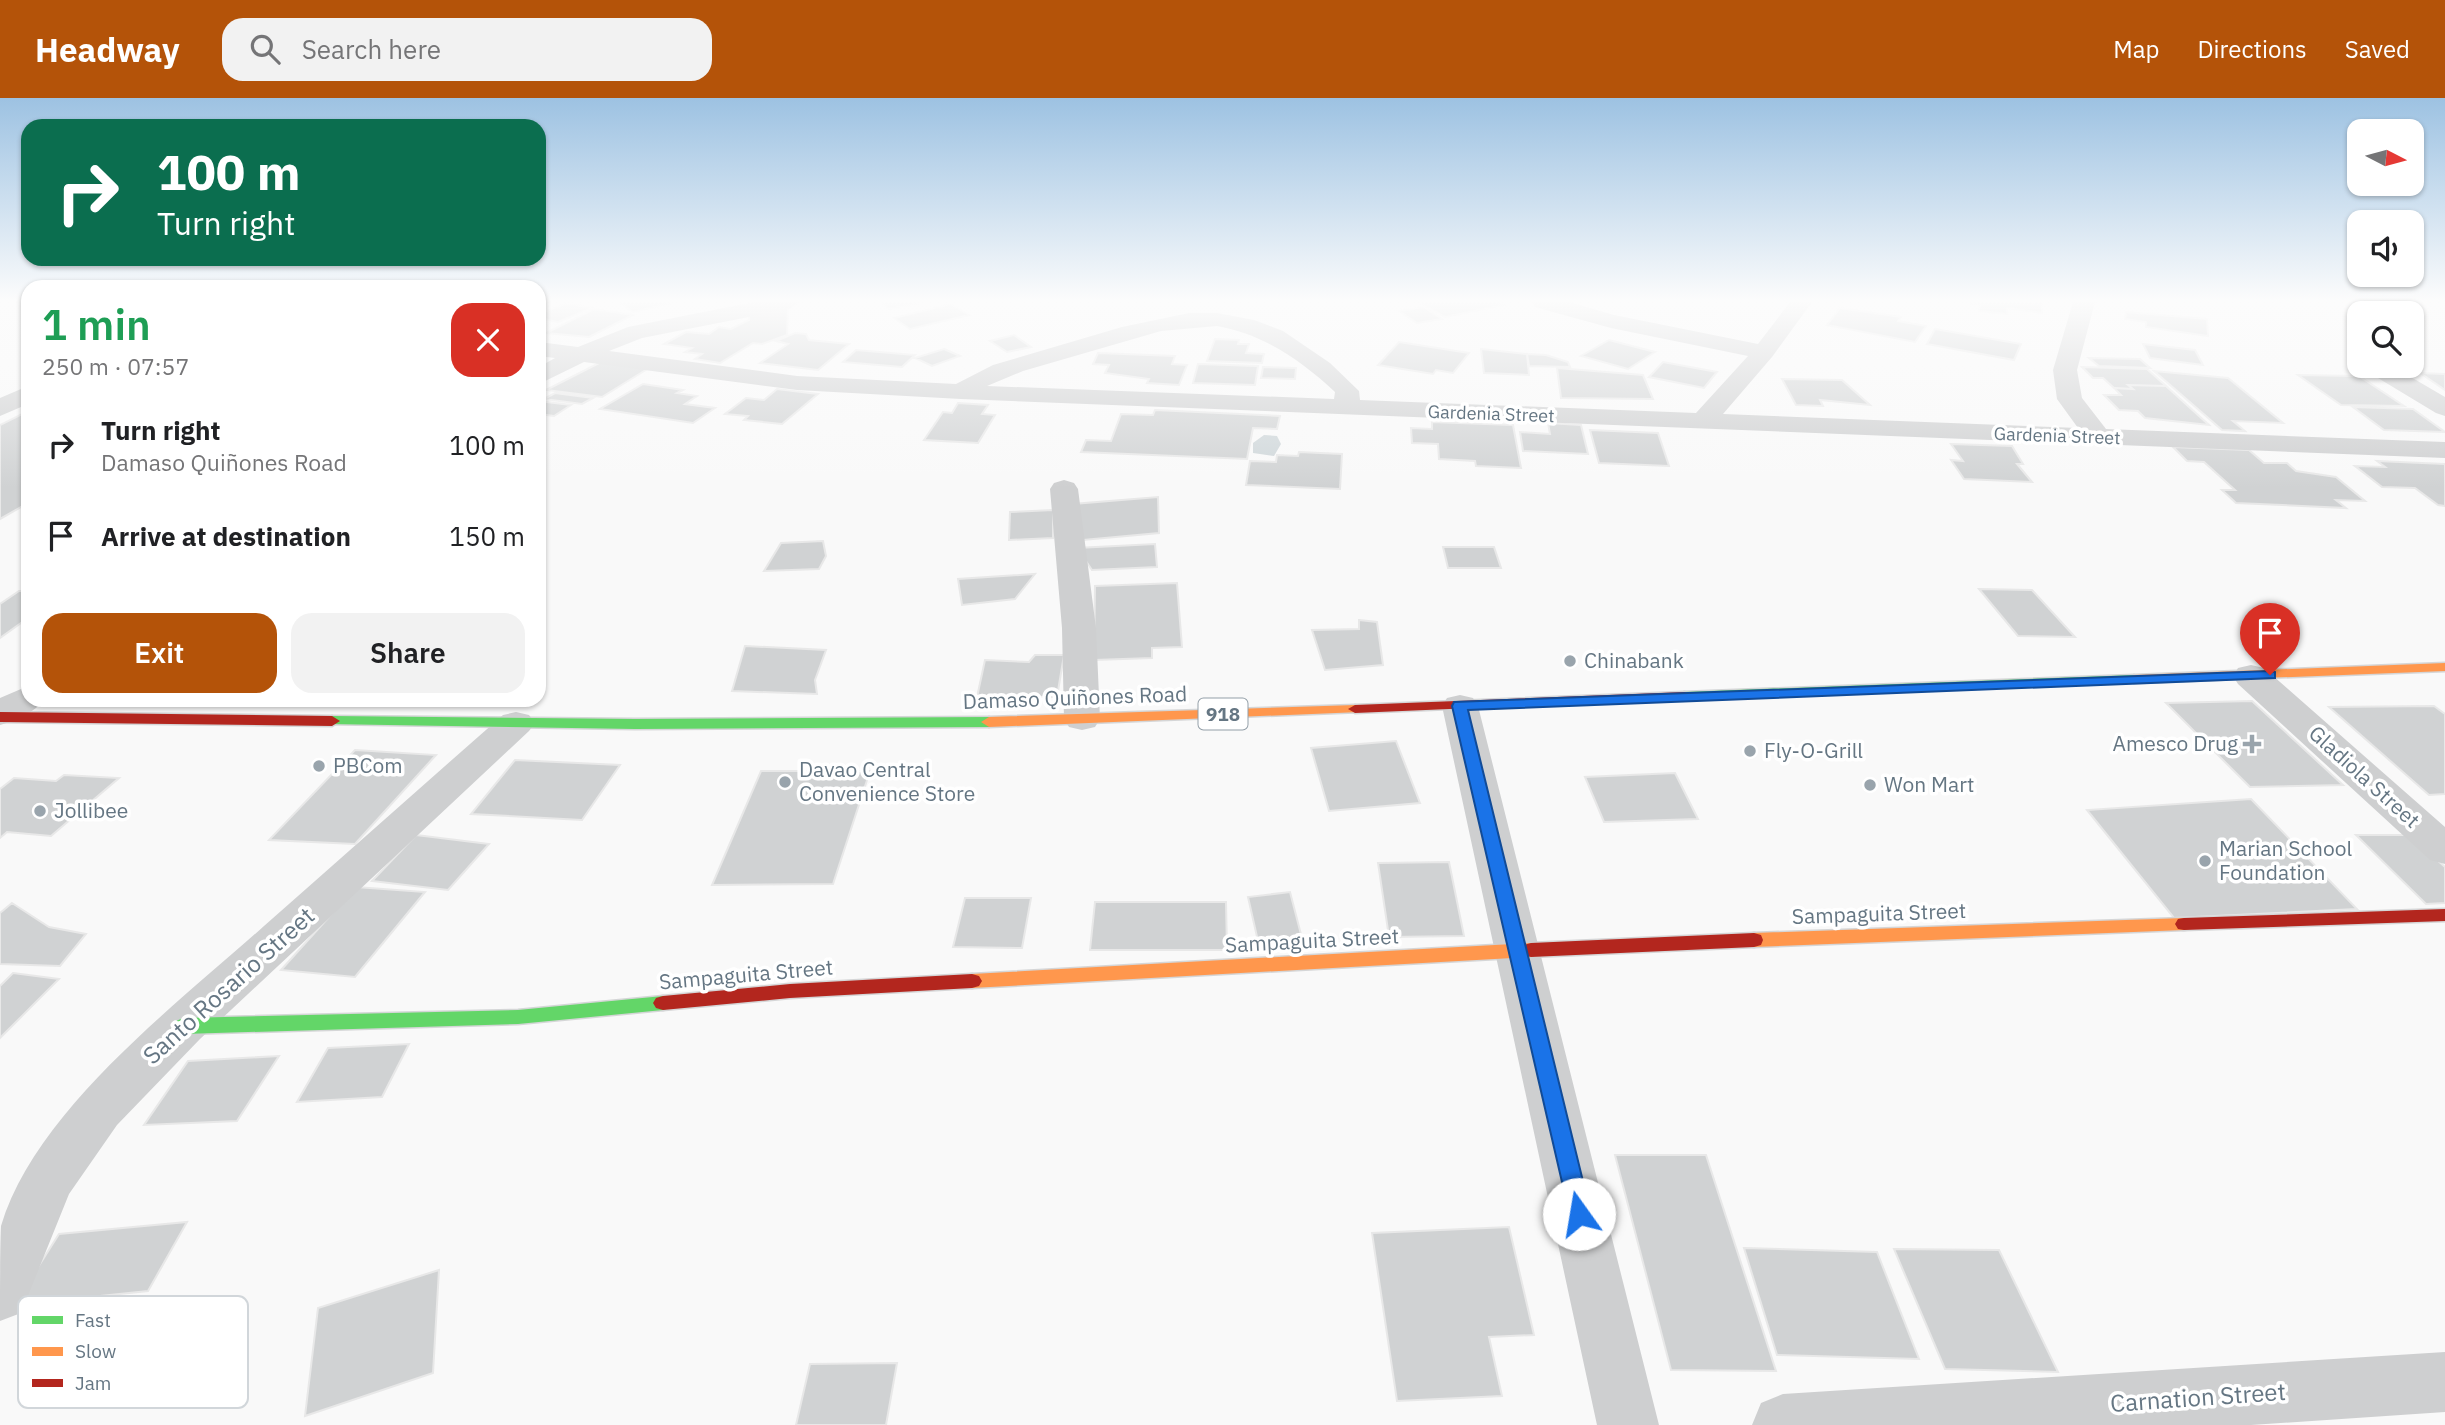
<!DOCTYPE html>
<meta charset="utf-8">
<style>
body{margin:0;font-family:"IBM Plex Sans",sans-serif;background:#f2f2f2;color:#202124;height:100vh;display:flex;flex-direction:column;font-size:26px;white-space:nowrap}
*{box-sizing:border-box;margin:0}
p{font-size:23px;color:#757577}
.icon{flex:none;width:38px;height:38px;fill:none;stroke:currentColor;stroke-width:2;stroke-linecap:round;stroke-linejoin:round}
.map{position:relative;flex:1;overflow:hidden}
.side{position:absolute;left:21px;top:182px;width:525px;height:427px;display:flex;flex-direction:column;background:#fff;border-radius:21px;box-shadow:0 2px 5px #0004}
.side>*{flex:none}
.hud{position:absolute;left:21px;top:21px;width:525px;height:147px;border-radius:21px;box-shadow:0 2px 5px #0004;background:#0b6e4f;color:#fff;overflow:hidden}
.needle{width:46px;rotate:96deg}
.fabs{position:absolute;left:2347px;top:21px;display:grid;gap:14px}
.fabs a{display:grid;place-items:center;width:77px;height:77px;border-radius:14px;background:#fff;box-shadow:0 2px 5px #0004;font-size:35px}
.pin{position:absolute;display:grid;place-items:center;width:60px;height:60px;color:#fff;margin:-72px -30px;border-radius:50% 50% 50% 0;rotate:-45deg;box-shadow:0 0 7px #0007}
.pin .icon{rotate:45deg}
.me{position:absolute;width:77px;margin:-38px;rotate:347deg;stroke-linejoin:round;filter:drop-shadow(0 0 5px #0008)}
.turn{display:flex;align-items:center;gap:24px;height:147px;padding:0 21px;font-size:32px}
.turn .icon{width:91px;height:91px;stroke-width:2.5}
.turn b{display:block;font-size:49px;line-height:60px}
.round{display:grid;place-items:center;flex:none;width:74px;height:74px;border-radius:21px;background:#f2f2f2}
.summary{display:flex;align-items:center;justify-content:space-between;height:119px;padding:0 21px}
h1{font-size:42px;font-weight:600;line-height:52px;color:#1e9e55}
.button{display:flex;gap:14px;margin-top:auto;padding:14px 21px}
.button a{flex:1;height:80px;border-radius:21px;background:#b45309;color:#fff;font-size:28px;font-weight:600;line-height:80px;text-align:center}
.button a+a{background:#f2f2f2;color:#202124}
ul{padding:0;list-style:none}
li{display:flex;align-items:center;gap:21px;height:91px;padding:0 21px}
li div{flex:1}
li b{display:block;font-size:26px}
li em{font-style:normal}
header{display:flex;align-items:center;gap:42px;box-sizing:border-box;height:98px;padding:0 35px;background:#b45309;color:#fff}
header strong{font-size:33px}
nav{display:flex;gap:38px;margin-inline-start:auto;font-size:24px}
.search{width:490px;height:63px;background:#f2f2f2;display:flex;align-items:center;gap:18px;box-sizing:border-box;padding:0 24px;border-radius:21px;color:#757577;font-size:26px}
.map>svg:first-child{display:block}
.water{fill:#ced6d9}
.building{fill:#d0d2d3;stroke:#e8e8e8;stroke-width:2}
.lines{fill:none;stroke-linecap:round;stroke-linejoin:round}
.fast-casing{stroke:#d5d6d7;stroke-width:3}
.slow-casing{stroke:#d5d6d7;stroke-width:3}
.jam-casing{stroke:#d5d6d7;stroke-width:3}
.street{fill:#cecfd0;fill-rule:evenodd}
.fast{fill:#63d668;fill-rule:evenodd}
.slow{fill:#ff974d;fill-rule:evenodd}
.jam{fill:#b3261e;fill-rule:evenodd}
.route{fill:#1a73e8;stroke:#114b97;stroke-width:2}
.poi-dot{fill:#99a4ac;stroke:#fff;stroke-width:2.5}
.labels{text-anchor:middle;stroke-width:7;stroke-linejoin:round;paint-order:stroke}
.far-street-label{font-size:18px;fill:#657683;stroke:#fff}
.shield{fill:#fff;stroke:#939fa8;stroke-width:2}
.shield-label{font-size:19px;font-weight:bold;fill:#657683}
.poi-label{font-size:21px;fill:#657683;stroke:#fff;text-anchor:start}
.street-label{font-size:21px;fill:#657683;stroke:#fff}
.near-street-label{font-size:24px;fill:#657683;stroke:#fff}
.key{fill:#fff;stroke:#d1d6da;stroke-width:2}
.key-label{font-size:19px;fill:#657683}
</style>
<header>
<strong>Headway</strong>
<div class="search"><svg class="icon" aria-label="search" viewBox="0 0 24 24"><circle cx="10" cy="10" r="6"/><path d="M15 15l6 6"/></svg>Search here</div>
<nav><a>Map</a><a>Directions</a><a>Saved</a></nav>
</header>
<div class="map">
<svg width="2445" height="1327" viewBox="0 0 2445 1327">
<rect width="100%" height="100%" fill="#f9f9f9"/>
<!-- water -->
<path class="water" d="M1264 337 1277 338 1281 346 1274 358 1253 355V345Z"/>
<!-- building -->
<path class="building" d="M618 204H676L633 214Z
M881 204H926L889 211Z
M1417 204H1498L1504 207 1445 219Z
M1963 204H2042V215L2007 210V216L1979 213 1980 207Z
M567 205 592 210 558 224 539 220V216Z
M951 206 969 217 910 231 894 220Z
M1424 209 1442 221 1417 225 1399 213Z
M788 210 787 237 762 246 753 245 720 265 695 261 702 256 685 254 692 250 664 246 686 234 709 236 719 229 731 231 749 222V217Z
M1840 210 1901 219 1898 223 1926 228 1915 244 1827 227Z
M594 211 633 217 589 239 546 235Z
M2126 214 2207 221 2208 238 2146 229V224L2125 221Z
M1935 231 2021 246 2014 262 1927 246Z
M795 235 806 236 809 242 849 246 818 272 760 265 788 246 776 243Z
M1014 237 1031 249 1007 254 990 243Z
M1215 241 1239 242 1238 246H1249L1246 255 1264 256 1262 265 1207 263Z
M1609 242 1655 254 1628 271 1581 258Z
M1399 244 1469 255 1453 275 1436 272 1433 276 1378 267Z
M2143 246 2195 252 2203 267 2150 260Z
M944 251 960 258 932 268 915 260Z
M1481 251 1527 256 1529 277 1484 275Z
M856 252 915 257 902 269 843 264Z
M1098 255 1175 258 1172 266 1187 267 1179 287 1147 285 1149 281 1105 275 1109 267 1093 266Z
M1527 256 1546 257 1568 264 1570 269 1529 268Z
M2089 260 2140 261 2150 270 2099 268Z
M601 264 649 270 602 299 546 292Z
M1663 264 1717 274 1704 290 1649 279Z
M1198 266 1258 268 1255 287 1193 285Z
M1263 269 1296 270 1295 281 1261 280Z
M2082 269 2147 271 2166 288 2128 287 2133 291 2114 290 2103 280H2093Z
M1557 270 1643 277 1653 301 1561 300Z
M2154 273 2228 280 2283 325 2233 323 2245 333 2222 332Z
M2420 275 2445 276V292Z
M2298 277 2359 278 2404 308 2341 307Z
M1782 281 1842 282 1870 307 1820 302 1823 308 1796 307Z
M643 286 683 292 677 295 697 298 685 306 715 310 693 325 600 311Z
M2128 287 2166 288 2209 327 2145 320 2138 313 2119 312 2104 297H2121L2114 290 2133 291Z
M777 291 818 296 782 326 744 322 748 318 725 316 746 300 764 302Z
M555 295 593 300 582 306 544 301Z
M539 303 571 307 554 318 539 316Z
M958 305 988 307 982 316 995 317 978 345 924 342 943 314 952 315Z
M2353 309 2413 311 2445 334 2384 332Z
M1155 312 1280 318 1277 331 1253 330 1247 361 1081 354 1086 342 1111 343 1121 316 1153 317Z
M28 313V405L0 421V327Z
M1432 324 1513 327 1521 370 1476 368 1475 363 1439 361 1438 346 1412 345 1411 330 1432 331Z
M1548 325 1581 327 1588 356 1523 353 1520 334 1550 336Z
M1590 332 1658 335 1669 368 1599 365Z
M1951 346 2012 348 2023 366H2017L2032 384 1964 381 1951 362 1963 363Z
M2173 349 2249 352 2264 365H2287L2296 373 2336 379 2365 403 2336 402 2346 410 2236 405 2222 392H2235L2204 364 2187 363Z
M1299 354 1342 356 1340 391 1246 387 1250 363 1276 364 1277 357 1298 358Z
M2377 363 2445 366V408L2438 407 2415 390 2382 389 2355 368 2385 369Z
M1158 399 1159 435 1083 442 1073 406Z
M1053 412V440L1009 442 1010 414Z
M823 443 826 458 819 471 764 473 781 445Z
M1155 446 1157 469 1092 472 1077 450Z
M1443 449H1494L1501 470H1448Z
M1035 476 1015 501 962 507 958 481Z
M1177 485 1182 549 1152 550V560L1094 562 1095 488Z
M1979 491 2032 492 2075 539 2018 538Z
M19 493H28V520L0 540V506Z
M1359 522 1377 524 1383 567 1325 572 1312 532 1359 531Z
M745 548 826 552 815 582 817 596 732 593Z
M1035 557H1064L1057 599H977L985 562 1029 564Z
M2252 603 2343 687 2250 689 2166 605Z
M2434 608 2445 616V696L2429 697 2329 609Z
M1396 643 1420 705 1329 713 1311 650Z
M355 652 436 657 355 746 269 742Z
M515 662 620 667 582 722 471 716Z
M761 673H870L833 786 712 787Z
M1675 675 1698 721 1604 724 1585 679Z
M64 677 119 680 51 738 7 734 0 740V691L14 680 56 683Z
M2251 701 2357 811 2174 820 2087 712Z
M416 737 489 746 448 792 372 783Z
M2356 737H2409L2445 769V805L2426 806Z
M1449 764 1464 838 1389 839 1378 765Z
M356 789 425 794 355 879 281 872Z
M1290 794 1304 848 1260 852 1248 799Z
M965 800H1031L1022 850 953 849Z
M1095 804H1226L1227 852H1090Z
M12 805 49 829 86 836 60 868 0 866V815Z
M13 875 59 881 0 940V888Z
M409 946 382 999 297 1004 328 950Z
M279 958 237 1023 144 1027 188 963Z
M1615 1057H1706L1776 1273 1671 1272Z
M187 1124 148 1193 14 1207 59 1136Z
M1509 1129 1534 1237 1489 1239 1502 1298 1397 1303 1372 1135Z
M1744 1150 1877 1154 1919 1261 1777 1257Z
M1894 1151 1999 1152 2058 1274 1945 1271Z
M439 1172 433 1275 305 1318 318 1210Z
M897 1265 886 1327H796L810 1266Z"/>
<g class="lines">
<!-- fast casing -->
<g class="fast-casing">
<path id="fast" d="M2134 577 2141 581 2139 584 1684 602 1677 598 1684 594Z
M332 618 635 621 989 619 997 624 989 629 635 631 327 626 324 623Z
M663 898 670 900 673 905 670 910 663 912 518 926 183 936 176 933 173 928 176 923 183 920 518 912Z"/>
</g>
<!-- slow casing -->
<g class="slow-casing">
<path id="slow" d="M2445 565V573L2134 585 2127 581 2134 577Z
M1355 607 1362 611 1360 614 989 629 981 624 989 619Z
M2184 820 2190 821 2193 826 2190 831 2184 832 1754 849 1747 847 1745 842 1747 837 1754 835Z
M1531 845 1538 847 1540 852 1538 857 1531 859 972 890 965 888 962 883 965 878 972 876Z"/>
</g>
<!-- jam casing -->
<g class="jam-casing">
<path id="jam" d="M1684 594 1689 595 1691 598 1689 601 1355 615 1348 611 1355 607Z
M0 614 332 618 340 623 332 628 0 624Z
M2445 811V823L2184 832 2178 831 2175 826 2178 821 2184 820Z
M1754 835 1761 837 1763 842 1761 847 1754 849 1531 859 1524 857 1522 852 1524 847 1531 845Z
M972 876 979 878 982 883 979 888 972 890 790 900 663 912 656 910 653 905 656 900 663 898 790 886Z"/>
</g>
<!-- street -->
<path class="street" d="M754 204H800L789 211 642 240 609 253 797 278 956 286 993 267 1122 229 1189 215H1217L1254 222 1283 233 1330 265 1359 293 1360 302 1696 315 1748 258 1611 230 1535 209 1532 204H1569L1614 217 1758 246 1790 204H1812L1772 259 1723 316 2078 330 2057 301 2053 272 2073 204H2095L2077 272 2082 300 2106 331 2445 344V360L961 301 797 292 584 264 539 286V269L555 260 539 258V244L578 249 628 229ZM1217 228C1263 236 1301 262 1335 294L1334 301 987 288 1023 273 1161 233Z
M2373 268H2392L2445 299V318L2436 315 2373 277 2370 272Z
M28 288V306L0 318V300Z
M1064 382 1074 385 1078 391 1096 530 1100 621 1095 629 1082 632 1069 629 1064 621 1062 530 1050 391 1054 385Z
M2251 567 2264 570 2445 729V766L2430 762 2238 586 2233 578 2238 570Z
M28 588V602H44C34 615 15 623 0 627V600Z
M1460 597 1473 600 1478 608 1659 1327H1597L1442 608 1447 600Z
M516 614 529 617 535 625 529 633 200 941 117 1027 69 1096 21 1215 0 1223C0 1199 0 1148 1 1128 35 1013 177 906 264 828 344 758 423 687 503 617Z
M2445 1254V1314L2251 1327H1752L1761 1305 1783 1296Z"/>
<!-- fast -->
<use href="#fast" class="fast"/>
<!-- slow -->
<use href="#slow" class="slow"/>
<!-- jam -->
<use href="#jam" class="jam"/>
</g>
<!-- sky -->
<linearGradient id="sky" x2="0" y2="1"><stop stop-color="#9dc2e2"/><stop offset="0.52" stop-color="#fcfcfc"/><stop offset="1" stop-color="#fcfcfc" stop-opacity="0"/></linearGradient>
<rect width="2445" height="390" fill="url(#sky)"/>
<!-- route -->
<path class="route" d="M2270 573 2275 574V580L1468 612 1591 1116 1587 1123 1579 1126 1571 1123 1452 608 1454 604Z"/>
<!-- markers -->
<g class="poi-dot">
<circle cx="1570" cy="563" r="7"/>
<path d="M2248.5 635.5h7v7h7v7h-7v7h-7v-7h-7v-7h7z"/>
<circle cx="1750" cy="653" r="7"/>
<circle cx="319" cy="668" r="7"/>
<circle cx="785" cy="684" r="7"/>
<circle cx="1870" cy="687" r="7"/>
<circle cx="40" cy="713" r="7"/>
<circle cx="2205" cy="763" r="7"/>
</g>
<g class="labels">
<!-- far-street labels -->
<g class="far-street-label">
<text transform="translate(1491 316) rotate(2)" y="6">Gardenia Street</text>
<text transform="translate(2057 338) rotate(2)" y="6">Gardenia Street</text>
</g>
<!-- shield labels -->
<rect class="shield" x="1198.5" y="600.5" width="49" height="31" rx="5"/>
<g class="shield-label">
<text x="1223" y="623">918</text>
</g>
<!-- poi labels -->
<g class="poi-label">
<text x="1584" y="570">Chinabank</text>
<text x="2238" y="653" text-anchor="end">Amesco Drug</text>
<text x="1764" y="660">Fly-O-Grill</text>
<text x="333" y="675">PBCom</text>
<text x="799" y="679">Davao Central<tspan x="799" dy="24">Convenience Store</tspan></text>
<text x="1884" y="694">Won Mart</text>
<text x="54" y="720">Jollibee</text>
<text x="2219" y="758">Marian School<tspan x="2219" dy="24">Foundation</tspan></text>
</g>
<!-- street labels -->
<g class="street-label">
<text transform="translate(1075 600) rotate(-2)" y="7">Damaso Quiñones Road</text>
<text transform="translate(2364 679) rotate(42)" y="7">Gladiola Street</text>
<text transform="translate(1879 816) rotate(-2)" y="7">Sampaguita Street</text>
<text transform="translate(1312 843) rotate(-3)" y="7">Sampaguita Street</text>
<text transform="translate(746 877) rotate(-5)" y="7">Sampaguita Street</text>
</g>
<!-- near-street labels -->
<g class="near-street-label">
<text transform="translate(229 888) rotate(-42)" y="8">Santo Rosario Street</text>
<text transform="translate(2198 1300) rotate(-4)" y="8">Carnation Street</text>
</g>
</g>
<!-- legend -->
<rect x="18" y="1198" width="230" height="112" rx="10" class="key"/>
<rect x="32" y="1218" width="31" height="8" fill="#63d668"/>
<rect x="32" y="1249" width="31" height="9" fill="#ff974d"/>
<rect x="32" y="1281" width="31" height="8" fill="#b3261e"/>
<g class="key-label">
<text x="75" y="1229">Fast</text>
<text x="75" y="1260">Slow</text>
<text x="75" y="1292">Jam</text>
</g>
</svg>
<div class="fabs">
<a><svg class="needle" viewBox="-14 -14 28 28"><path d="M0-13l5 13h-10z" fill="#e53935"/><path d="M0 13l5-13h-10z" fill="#757577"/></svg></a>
<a><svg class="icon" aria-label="sound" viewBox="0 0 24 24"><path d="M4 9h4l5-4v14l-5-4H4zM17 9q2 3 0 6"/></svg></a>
<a><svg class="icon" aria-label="search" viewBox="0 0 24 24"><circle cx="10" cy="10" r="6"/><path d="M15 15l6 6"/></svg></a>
</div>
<div class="pin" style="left:2270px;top:577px;background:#d93025"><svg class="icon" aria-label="arrive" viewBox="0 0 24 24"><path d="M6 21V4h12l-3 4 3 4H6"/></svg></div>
<svg class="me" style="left:1579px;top:1116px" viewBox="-20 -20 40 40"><circle r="19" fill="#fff"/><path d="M0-13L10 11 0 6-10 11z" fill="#1a73e8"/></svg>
<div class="hud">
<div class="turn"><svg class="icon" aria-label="right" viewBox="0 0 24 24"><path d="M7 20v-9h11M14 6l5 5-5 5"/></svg><div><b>100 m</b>Turn right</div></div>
</div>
<section class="side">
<div class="summary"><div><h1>1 min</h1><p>250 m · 07:57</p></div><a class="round" style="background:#d93025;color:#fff"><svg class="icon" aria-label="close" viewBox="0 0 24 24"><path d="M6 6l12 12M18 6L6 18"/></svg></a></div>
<ul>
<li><svg class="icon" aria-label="right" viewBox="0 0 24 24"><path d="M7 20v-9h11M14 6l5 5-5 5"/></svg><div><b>Turn right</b><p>Damaso Quiñones Road</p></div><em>100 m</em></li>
<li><svg class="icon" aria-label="arrive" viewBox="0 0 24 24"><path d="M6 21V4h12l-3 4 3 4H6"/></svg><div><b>Arrive at destination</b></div><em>150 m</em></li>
</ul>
<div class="button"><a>Exit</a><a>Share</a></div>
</section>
</div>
